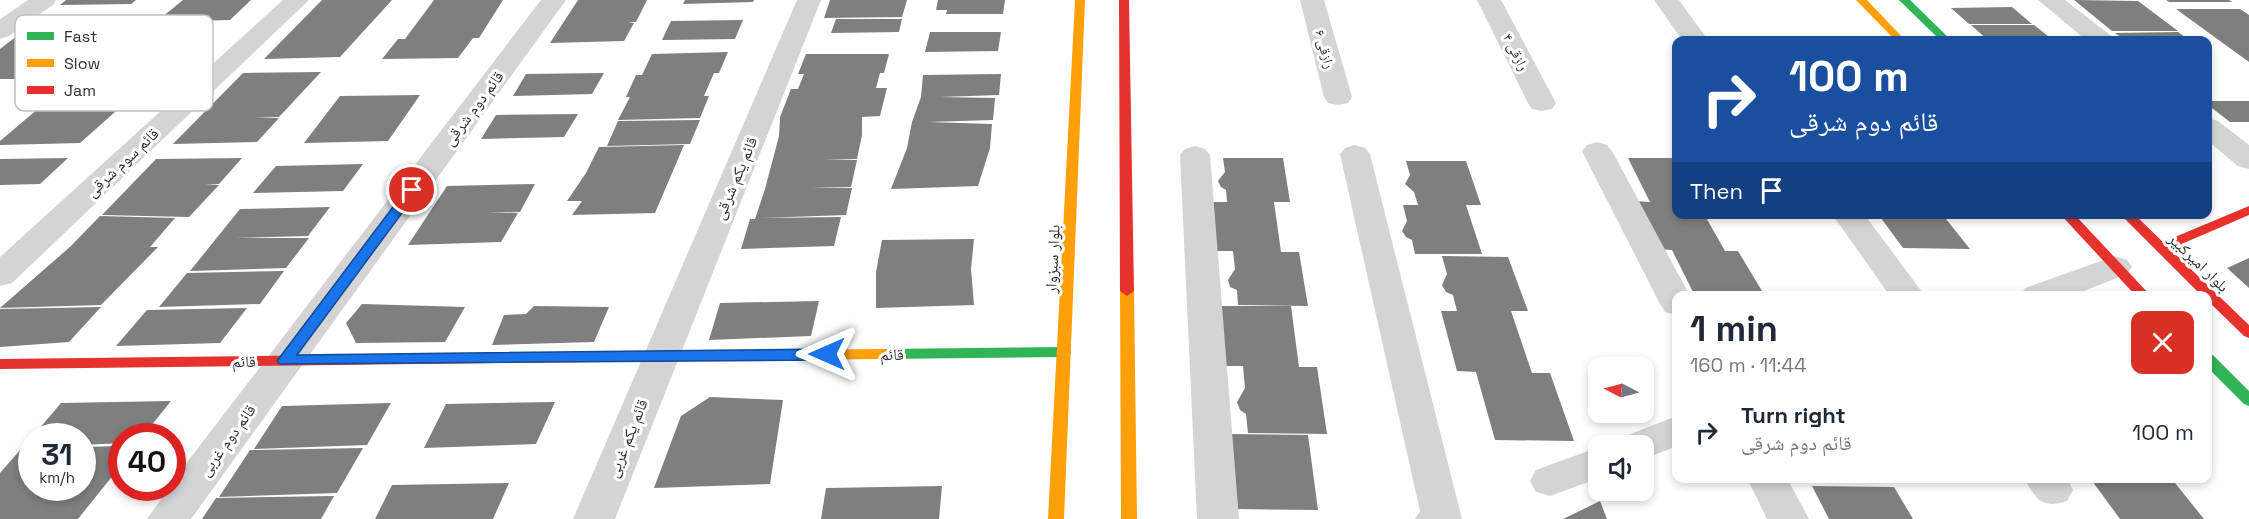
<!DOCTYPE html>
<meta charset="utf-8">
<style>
body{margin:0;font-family:"Space Grotesk","Noto Naskh Arabic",sans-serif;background:#f6f6f7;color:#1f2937;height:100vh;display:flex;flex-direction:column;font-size:22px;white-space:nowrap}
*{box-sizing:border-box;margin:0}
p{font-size:20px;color:#747a83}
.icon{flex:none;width:33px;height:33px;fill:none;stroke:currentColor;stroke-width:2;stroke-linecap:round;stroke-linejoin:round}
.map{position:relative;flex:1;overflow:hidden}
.side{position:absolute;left:1672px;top:291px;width:540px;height:192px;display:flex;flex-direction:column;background:#fff;border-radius:12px;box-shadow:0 3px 9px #0003}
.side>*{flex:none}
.banner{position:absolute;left:1672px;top:36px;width:540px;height:183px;border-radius:12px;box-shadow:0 3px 9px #0003;background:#1a4fa0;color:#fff;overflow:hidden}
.needle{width:39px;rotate:276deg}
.buttons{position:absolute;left:1588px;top:357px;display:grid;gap:12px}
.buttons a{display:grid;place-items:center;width:66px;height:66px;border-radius:12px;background:#fff;box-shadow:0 3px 9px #0003;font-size:30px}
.speed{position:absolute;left:18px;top:423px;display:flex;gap:12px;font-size:30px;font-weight:700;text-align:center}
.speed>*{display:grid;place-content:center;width:78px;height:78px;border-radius:50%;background:#fff;box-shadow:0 3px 9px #0003;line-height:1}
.speed small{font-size:15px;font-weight:400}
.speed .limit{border:9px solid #d22;background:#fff;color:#111}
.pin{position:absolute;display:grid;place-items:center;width:51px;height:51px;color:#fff;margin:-26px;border:3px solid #fff;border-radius:50%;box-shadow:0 2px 6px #0007}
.me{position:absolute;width:66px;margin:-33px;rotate:270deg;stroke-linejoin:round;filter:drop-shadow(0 0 4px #0008)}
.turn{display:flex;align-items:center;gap:21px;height:126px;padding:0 18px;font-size:27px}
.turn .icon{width:78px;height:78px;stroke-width:2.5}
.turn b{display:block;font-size:42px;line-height:51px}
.then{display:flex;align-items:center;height:57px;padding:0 18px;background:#0003;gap:12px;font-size:22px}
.round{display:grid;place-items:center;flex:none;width:63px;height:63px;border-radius:12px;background:#f6f6f7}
.summary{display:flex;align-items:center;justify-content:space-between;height:102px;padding:0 18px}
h1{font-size:36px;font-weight:600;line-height:45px}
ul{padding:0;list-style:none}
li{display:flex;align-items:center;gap:18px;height:78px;padding:0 18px}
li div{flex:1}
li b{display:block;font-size:22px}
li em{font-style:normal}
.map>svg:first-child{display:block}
.building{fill:#7f7f7f}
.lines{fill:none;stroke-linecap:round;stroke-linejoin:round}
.street{fill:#d4d4d4;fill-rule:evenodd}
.fast{fill:#30b455;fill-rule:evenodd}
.slow{fill:#ff9f0a;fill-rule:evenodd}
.jam{fill:#e5322d;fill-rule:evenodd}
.route{fill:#1a73e8;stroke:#114b97;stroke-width:1.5}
.labels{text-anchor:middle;stroke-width:6;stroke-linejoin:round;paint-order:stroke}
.far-street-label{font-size:14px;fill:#2f2f2f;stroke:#fff}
.street-label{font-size:16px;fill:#2f2f2f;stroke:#fff}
.key{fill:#fff;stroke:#c1c1c1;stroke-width:1.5}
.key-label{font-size:16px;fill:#2f2f2f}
</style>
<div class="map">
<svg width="2249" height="519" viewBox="0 0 2249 519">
<rect width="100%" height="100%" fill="#fff"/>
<!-- building -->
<path class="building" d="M66 0H136L131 4 60 5Z
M183 0H251L230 20 156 22Z
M322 0H392L340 57 264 59Z
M434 0H503L479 38H473L458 58 382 59 398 39H405Z
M578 0H647L636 22H628L634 23 624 41 550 43Z
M685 0H754L753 2 683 4Z
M830 0H907L902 17 824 18Z
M938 0H1005L1003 14H946L947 10H936Z
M2074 0 2138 1 2178 31H2112Z
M2166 0H2229L2232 2H2169Z
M2012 7 2032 24H1969L1951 8Z
M2176 9H2240L2249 15V62Z
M112 18 90 36 56 37 88 38 64 57 36 58H62L37 79H0V49L39 19Z
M836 19H902L899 32 831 33Z
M743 20 735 39 662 40 671 21Z
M1971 25H2034L2053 40H1988Z
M930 32H1001L998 51 925 52Z
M2178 32 2189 40H2125L2115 33Z
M728 52 719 73H714L704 96H709L700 118 618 120 630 97H626L636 75H642L652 54Z
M806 54H889L884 73H880L876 88H887L880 116 862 117V135L857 159 824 160H857L851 187 811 188H852L846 215 759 218 841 217 834 246 741 249 750 219H755L765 189 779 136 780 117 791 89H798L804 74H798Z
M321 72 279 117H255L279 118 257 142 173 144 243 73Z
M604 73 592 94 513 96 526 74Z
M157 74 133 95 115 96H133L80 143 0 145V141L78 75Z
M1001 74 999 95 940 97 995 98 993 120 928 122 992 124 990 148 978 186 891 189 907 148 912 122 921 97 923 75Z
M420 95 388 141 304 143 340 96Z
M2208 101H2249V122H2230L2208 105Z
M578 114 564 137 481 139 496 115Z
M700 120 690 144 607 146 618 121Z
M684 145 655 213 572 215 582 201H567L586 173 599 147Z
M68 158 40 184 0 185V159Z
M242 158 219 184H205L219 185 189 217 102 215 156 159Z
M1223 158H1283L1290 202H1274L1281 252H1299L1308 306 1238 305 1237 290 1230 287 1228 280 1235 269 1233 251H1215L1212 202H1227L1226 190 1221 187 1218 181 1225 172Z
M1628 158H1677V214H1704L1725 251H1738L1765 296H1695L1672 250 1658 249 1634 201 1650 202Z
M1406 161H1466L1481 205H1466L1482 254H1415L1412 240 1406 237 1402 231 1407 221 1403 205H1418L1414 192 1405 184 1410 175Z
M363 164 343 191 253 193 276 166Z
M535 184 520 212 488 213H518L501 242 408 245 447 186Z
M330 207 308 236 235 238H309L286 268 190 271 240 209Z
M1878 214H1942L1970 249 1903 248Z
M100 216 175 218 150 247H158L101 305 0 308 71 246Z
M974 239 971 269 974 305 876 308V272L882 240Z
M1442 256 1508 257 1528 311H1511L1532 373H1550L1574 441 1495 440 1476 372 1457 371 1441 311H1457L1453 295 1446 292 1442 285 1447 274Z
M2249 258V288L2227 268Z
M284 271 260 304 159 307 187 273Z
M819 301 811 336 709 340 720 303Z
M362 304 465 307 445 342 356 343 346 323Z
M534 306 609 307 594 342 492 345 504 315 526 314Z
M1221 306H1291L1299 367H1317L1327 434 1248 433 1246 414 1240 410 1237 402 1245 388 1243 366H1225Z
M101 307 69 342 0 347V309Z
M247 308 220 343 116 346 147 310Z
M710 397 783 400 770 484 654 488 681 416Z
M171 401 143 436H122V443L82 445V436H33L61 403Z
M555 402 536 444 424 448 446 404Z
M391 403 367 445 254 449 282 406Z
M1230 434 1308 435 1318 510 1235 509Z
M122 446V464L78 519H0V473L21 449 32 448V488H82V447Z
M363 448 337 493 219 497 250 450Z
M2090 478H2171L2204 519H2120Z
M509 483 493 519H375L392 485Z
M942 486 939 519H821L826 488Z
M1812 486 1894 487 1913 519H1829Z
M334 496 321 519H202L216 498Z
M1600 501 1607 519H1563Z"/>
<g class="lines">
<!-- street -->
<path class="street" d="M28 0H56L53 5 9 36 0 39V19Z
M283 0H309L12 283 0 286V257Z
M541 0H566L191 519H147L169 488H172V482Z
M797 0H821L615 519H573Z
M1300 0H1324L1352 97 1348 103 1338 105 1328 103 1324 97Z
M1477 0H1501L1556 103 1552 109 1542 111 1532 109 1528 103Z
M1654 0H1679L1708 40H1682Z
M2038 0H2065L2110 35 2114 40H2086Z
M2208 118 2218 121 2249 145V169L2238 166 2208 141Z
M1597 142 1607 145 1612 151 1690 296H1677V315L1665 312 1660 304 1582 151 1587 145Z
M1355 145 1365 148 1370 154 1462 519H1415L1420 511 1340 154 1345 148Z
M1195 146 1205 149 1210 155 1239 519H1197L1180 155 1185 149Z
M1832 214H1864L1925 296H1890Z
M2115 256 2127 260 2132 267 2127 274 2071 296H2020L2025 288Z
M1677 416V446L1644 459V446H1620L1625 436Z
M1599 447V478L1550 496 1536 492 1530 481 1536 470Z
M1747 478H1787L1809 519H1767Z
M2024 478H2067L2073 490 2067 501C2042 509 2036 500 2024 478Z"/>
<!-- fast -->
<path class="fast" d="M1899 0H1910L1951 40H1940Z
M1064 347 1069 348 1071 352 1069 356 1064 357 883 359 878 358 876 354 878 350 883 349Z
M2208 354 2213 355 2249 391V406L2244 404 2208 368Z"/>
<!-- slow -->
<path class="slow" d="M1075 0H1085L1064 519H1048Z
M1856 0H1867L1905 40H1895Z
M1127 286 1134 291 1137 519H1121L1120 291Z
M883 349 888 350 890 354 888 358 883 359 497 363 492 362 490 358 492 354 497 353Z"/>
<!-- jam -->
<path class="jam" d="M1119 0H1129L1134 291 1127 296 1120 291Z
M2249 206V215L2170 249 2249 325V338L2244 336 2208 301V296H2202L2120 214H2134L2163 242Z
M2060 214H2074L2151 296H2136Z
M497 353 502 354 504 358 502 362 497 363 0 369V359Z"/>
</g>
<!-- route -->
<path class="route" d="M412 186 419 190 297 355 827 349 834 354 827 360 280 364 277 361 280 357 408 187Z"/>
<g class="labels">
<!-- far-street labels -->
<g class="far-street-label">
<text transform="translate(1325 49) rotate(75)" y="5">رازقی ۶</text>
<text transform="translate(1516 52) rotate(63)" y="5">رازقی ۴</text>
</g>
<!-- street labels -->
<g class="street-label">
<text transform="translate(473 108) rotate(-53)" y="6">قائم دوم شرقی</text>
<text transform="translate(122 162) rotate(-43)" y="6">قائم سوم شرقی</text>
<text transform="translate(735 178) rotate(-67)" y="6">قائم یکم شرقی</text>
<text transform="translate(1052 259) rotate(-87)" y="6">بلوار سبزوار</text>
<text transform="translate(2199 262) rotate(44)" y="6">بلوار امیرکبیر</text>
<text transform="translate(892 354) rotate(-1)" y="6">قائم</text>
<text transform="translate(244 361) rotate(-1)" y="6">قائم</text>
<text transform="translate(627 438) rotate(-68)" y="6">قائم یکم غربی</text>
<text transform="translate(227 440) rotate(-54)" y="6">قائم دوم غربی</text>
</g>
</g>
<!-- legend -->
<rect x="15" y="15" width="198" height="96" rx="9" class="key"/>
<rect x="27" y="32" width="27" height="8" fill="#30b455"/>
<rect x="27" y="59" width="27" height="8" fill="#ff9f0a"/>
<rect x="27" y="86" width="27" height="8" fill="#e5322d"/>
<g class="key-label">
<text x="64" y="42">Fast</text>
<text x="64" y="69">Slow</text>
<text x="64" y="96">Jam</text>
</g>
</svg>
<div class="buttons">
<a><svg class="needle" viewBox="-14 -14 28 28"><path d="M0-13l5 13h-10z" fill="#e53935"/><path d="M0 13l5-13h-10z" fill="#747a83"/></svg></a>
<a><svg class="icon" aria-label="sound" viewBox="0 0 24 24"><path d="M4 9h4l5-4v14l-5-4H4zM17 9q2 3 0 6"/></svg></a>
</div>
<div class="speed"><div>31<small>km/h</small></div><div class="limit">40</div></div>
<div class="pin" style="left:412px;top:190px;background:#d93025"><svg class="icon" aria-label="arrive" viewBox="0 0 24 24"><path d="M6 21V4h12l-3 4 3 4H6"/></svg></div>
<svg class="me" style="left:827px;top:354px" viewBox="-20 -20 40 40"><path d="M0-17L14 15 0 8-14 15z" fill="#1a73e8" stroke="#fff" stroke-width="4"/></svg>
<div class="banner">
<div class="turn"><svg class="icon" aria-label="right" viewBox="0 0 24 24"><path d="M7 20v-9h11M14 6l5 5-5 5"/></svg><div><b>100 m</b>قائم دوم شرقی</div></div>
<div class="then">Then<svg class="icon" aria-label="arrive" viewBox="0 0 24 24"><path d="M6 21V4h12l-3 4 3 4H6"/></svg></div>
</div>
<section class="side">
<div class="summary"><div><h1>1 min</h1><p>160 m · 11:44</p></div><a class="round" style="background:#d93025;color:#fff"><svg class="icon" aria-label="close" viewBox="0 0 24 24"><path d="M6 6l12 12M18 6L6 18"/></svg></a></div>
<ul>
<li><svg class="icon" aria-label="right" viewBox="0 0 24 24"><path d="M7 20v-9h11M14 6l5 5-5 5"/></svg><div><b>Turn right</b><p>قائم دوم شرقی</p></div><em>100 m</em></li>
</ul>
</section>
</div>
